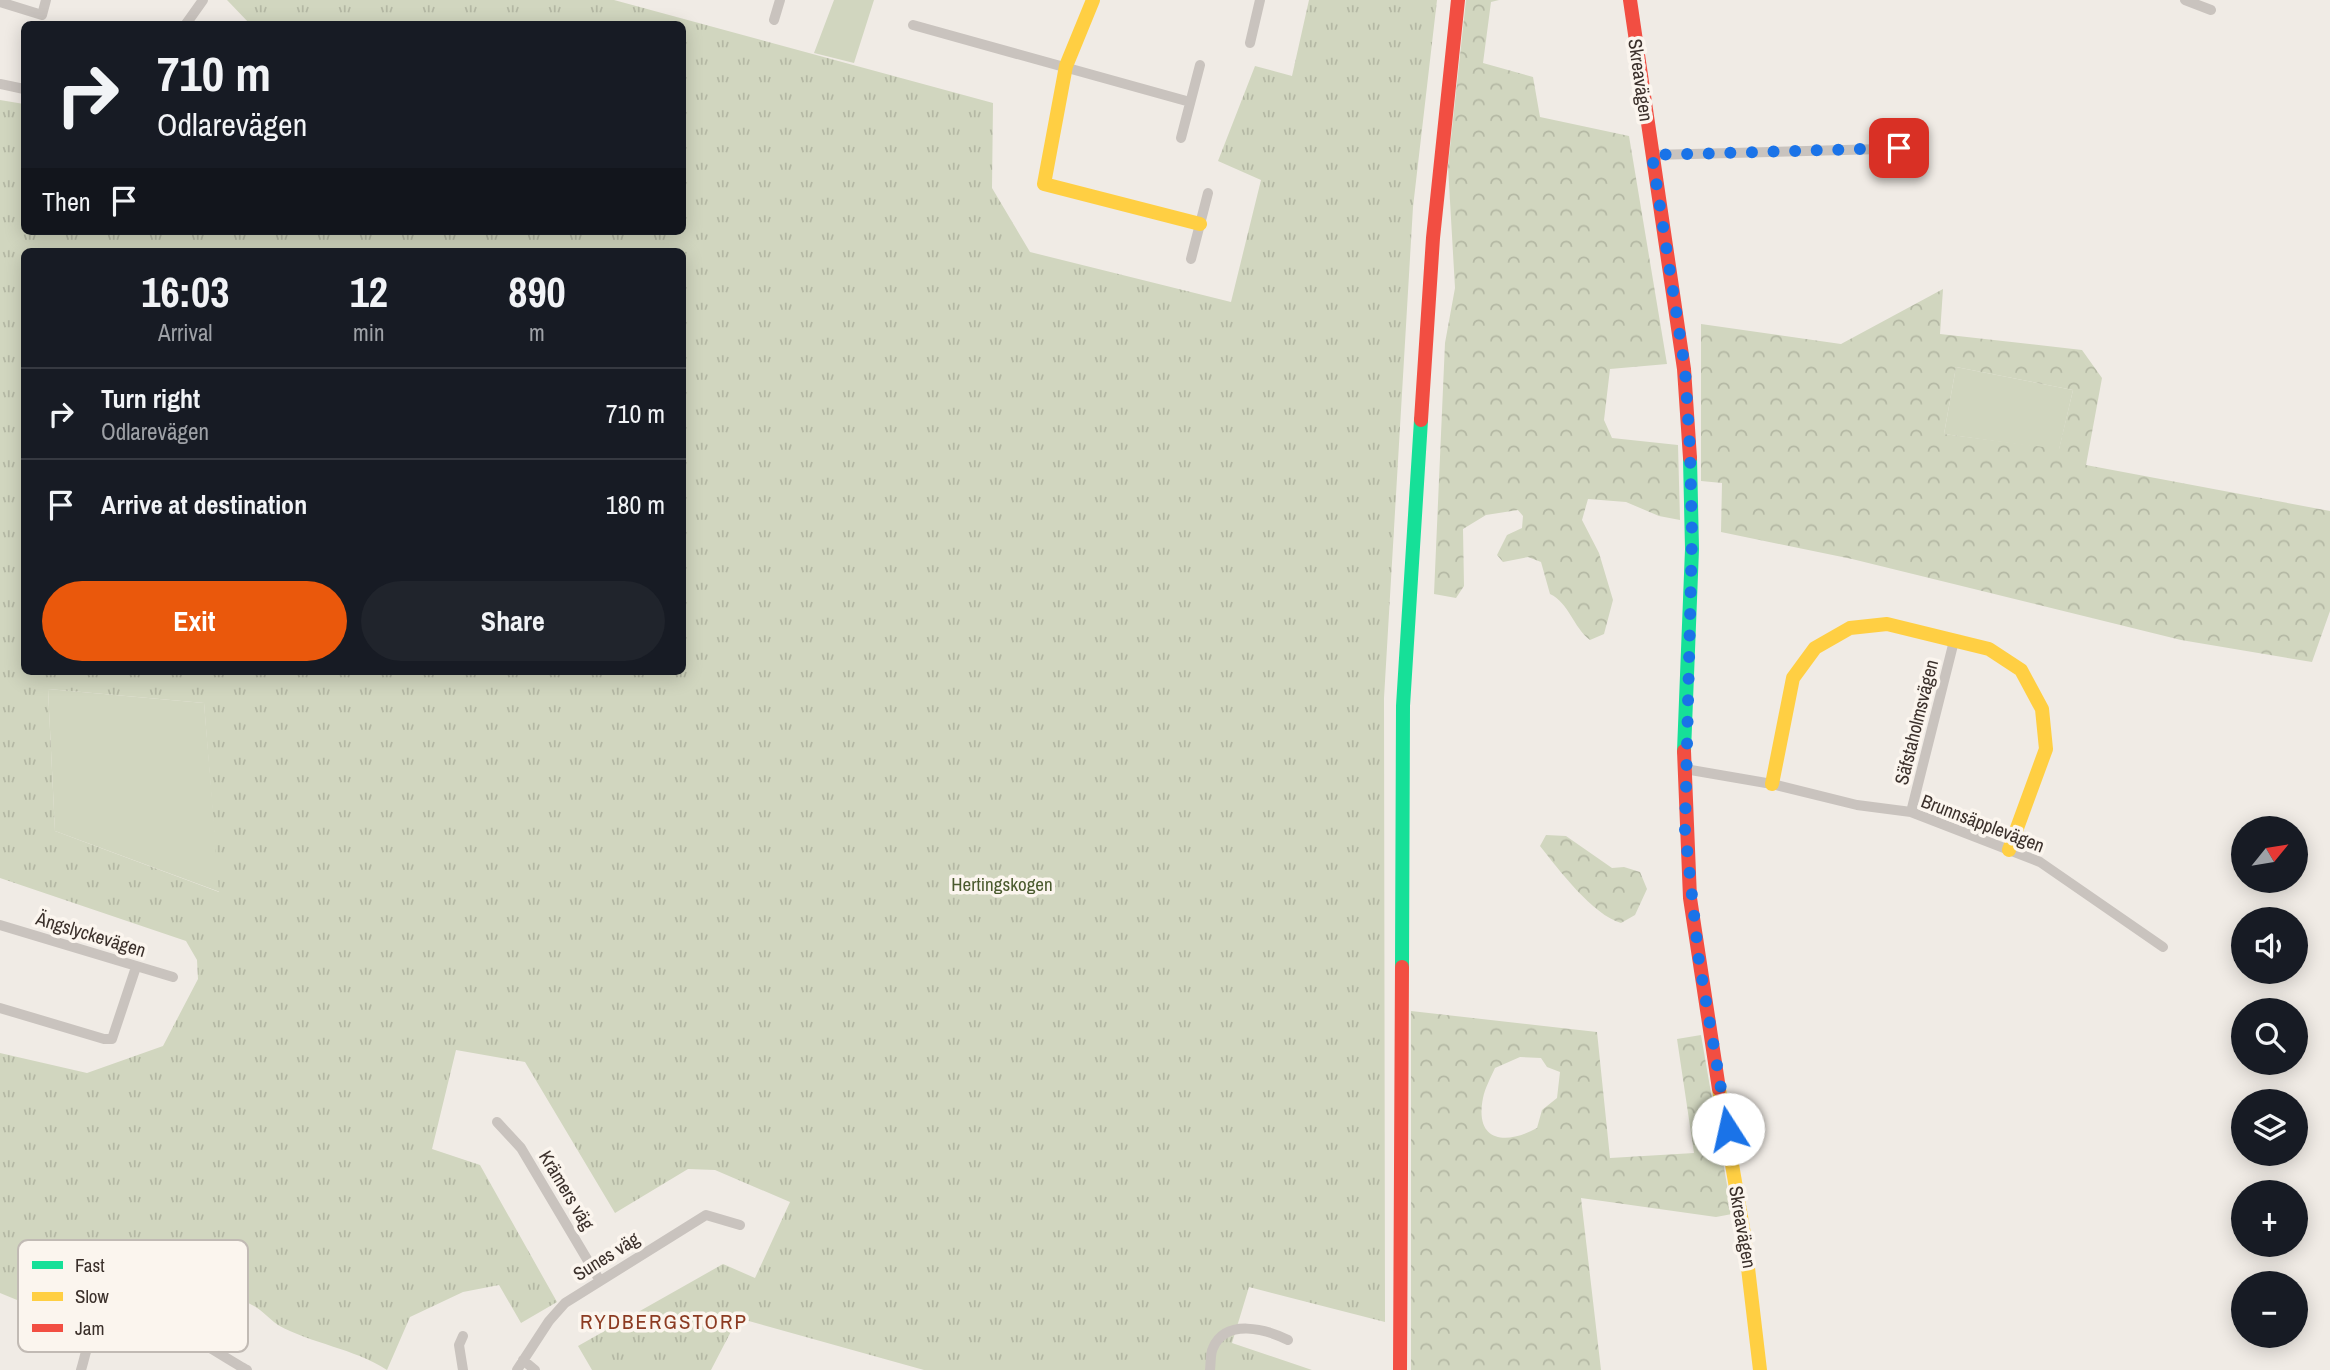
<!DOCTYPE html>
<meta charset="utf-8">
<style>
body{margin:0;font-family:"Archivo Narrow",sans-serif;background:#20242c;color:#f1f3f6;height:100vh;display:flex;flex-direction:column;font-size:26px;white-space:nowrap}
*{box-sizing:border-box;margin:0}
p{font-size:23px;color:#9ea1a6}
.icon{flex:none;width:38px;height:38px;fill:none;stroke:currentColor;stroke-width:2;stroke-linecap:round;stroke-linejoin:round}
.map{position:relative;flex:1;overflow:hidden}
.sheet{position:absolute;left:21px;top:248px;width:665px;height:427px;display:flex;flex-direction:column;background:#171b24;border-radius:10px;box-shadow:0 4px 18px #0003}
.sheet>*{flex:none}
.hud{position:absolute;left:21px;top:21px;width:665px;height:214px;border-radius:10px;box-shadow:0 4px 18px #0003;background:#171b24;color:#f1f3f6;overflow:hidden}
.needle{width:46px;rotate:60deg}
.controls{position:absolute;left:2231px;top:816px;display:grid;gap:14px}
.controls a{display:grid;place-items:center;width:77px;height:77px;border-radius:50%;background:#171b24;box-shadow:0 4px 18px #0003;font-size:35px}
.pin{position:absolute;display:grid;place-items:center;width:60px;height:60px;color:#fff;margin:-30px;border-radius:14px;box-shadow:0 4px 10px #0006}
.me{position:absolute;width:77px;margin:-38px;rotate:350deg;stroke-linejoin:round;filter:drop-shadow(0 0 5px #0008)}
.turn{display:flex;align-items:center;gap:24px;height:147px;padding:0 21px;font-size:32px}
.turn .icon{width:91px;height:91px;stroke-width:2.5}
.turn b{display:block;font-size:49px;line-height:60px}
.then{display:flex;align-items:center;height:66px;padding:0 21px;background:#0003;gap:14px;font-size:26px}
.eta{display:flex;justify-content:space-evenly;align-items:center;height:119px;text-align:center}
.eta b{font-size:42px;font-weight:800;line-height:49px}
.primary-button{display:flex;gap:14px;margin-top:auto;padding:14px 21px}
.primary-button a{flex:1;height:80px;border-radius:42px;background:#ea580c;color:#fff;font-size:28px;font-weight:800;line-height:80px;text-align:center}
.primary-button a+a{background:#20242c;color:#f1f3f6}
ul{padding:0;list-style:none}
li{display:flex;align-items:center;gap:21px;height:91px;padding:0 21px;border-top:2px solid #363941}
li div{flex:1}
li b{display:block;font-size:26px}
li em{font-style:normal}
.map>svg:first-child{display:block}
.grass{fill:#d1d6bf}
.forest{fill:url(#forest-crowns);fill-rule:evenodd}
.park{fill:url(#park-tufts);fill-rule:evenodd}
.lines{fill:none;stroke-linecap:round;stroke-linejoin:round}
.street{stroke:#c9c3be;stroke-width:10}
.fast{stroke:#16e098;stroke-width:14}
.slow{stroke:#ffcf43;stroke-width:14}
.jam{stroke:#f24e42;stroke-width:14}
.route{stroke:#1a73e8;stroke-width:12;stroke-dasharray:0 21.6}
.labels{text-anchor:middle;stroke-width:7;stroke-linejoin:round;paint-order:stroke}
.street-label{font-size:19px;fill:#3b302b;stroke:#fbf5ee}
.park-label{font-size:19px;fill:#4a5a2e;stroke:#fbf5ee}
.neighbourhood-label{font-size:21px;letter-spacing:2px;fill:#8c3b22;stroke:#fbf5ee}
.key{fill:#fbf5ee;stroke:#c1bab4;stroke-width:2}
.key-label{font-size:19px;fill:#3b302b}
</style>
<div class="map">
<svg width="2330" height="1370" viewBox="0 0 2330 1370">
<defs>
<pattern id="forest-crowns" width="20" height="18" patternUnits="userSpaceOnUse" patternTransform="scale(1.75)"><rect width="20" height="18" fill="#d1d6bf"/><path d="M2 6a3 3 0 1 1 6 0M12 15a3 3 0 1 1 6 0" fill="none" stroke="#b4b8a4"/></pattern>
<pattern id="park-tufts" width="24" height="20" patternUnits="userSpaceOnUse" patternTransform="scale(1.75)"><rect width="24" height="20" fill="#d1d6bf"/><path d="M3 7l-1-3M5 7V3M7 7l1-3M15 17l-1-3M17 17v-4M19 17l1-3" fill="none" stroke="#b4b8a4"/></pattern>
</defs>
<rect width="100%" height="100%" fill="#f0ebe5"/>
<!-- grass -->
<path class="grass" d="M834 0H874L854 63 814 53Z
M1956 367 2073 390 2059 450 1944 434Z
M48 689 204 703 220 892 55 831Z"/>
<!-- forest -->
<path class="forest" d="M1466 0H1499L1491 2 1483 63 1533 77 1540 117 1629 136 1667 364 1610 369 1604 420 1612 438 1678 445 1680 520 1659 516 1626 502 1588 499 1582 520 1599 553 1613 600 1604 634 1590 640C1573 627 1569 603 1550 594L1541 562 1528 557 1503 562 1497 555 1507 535 1522 528 1523 516 1518 510 1486 515 1463 529 1464 586 1456 598 1434 594 1445 343 1455 288 1448 166Z
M1943 289 1940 334 2082 350 2102 378 2086 465 2330 511V611L2312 662 2181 640 1852 559 1721 532 1722 483 1701 481V324L1841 344ZM1956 367 2073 390 2059 449 1944 434Z
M1546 835 1566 836 1612 868 1624 867 1640 872 1647 889 1635 915 1621 923C1593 915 1558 869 1540 846Z
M1411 1011 1597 1032 1610 1158 1694 1153 1677 1039 1701 1035 1732 1214 1716 1217 1581 1198 1601 1370H1411ZM1520 1057 1541 1058 1547 1067 1560 1072 1557 1098 1542 1110 1537 1128C1507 1145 1474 1143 1483 1098 1485 1088 1491 1077 1495 1068Z"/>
<!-- park -->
<path class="park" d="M227 0H614L993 103 992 188 1030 252 1231 302 1261 180 1218 161 1255 66 1292 76 1309 0H1437L1413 207 1384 698 1385 1322 1249 1287 1232 1343 1312 1370H924L738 1318 711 1370H592L578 1346 723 1264 755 1278 790 1202 715 1170 688 1169 615 1213 525 1062 456 1050 432 1149 480 1165 557 1302 521 1323 499 1285 463 1292 410 1317 387 1370C353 1348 312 1344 278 1325 269 1319 262 1310 252 1305 205 1279 126 1246 74 1269L56 1316 0 1293V1053L87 1073 163 1046 198 979 197 960 186 941 0 878V100L24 104V231H682V24H250ZM24 252H682V672H24ZM48 689 204 703 219 892 55 831Z"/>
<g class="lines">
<!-- street -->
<path class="street" d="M2185 0 2211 10
M0 2 42 15 46 0
M774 20 780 0
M186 24 203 0
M913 25 1190 102
M1250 43 1260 0
M0 84 24 89
M1181 138 1200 65
M1652 155 1919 148
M1191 259 1208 193
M1685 769 1772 784 1857 805 1911 812 2040 862 2163 947
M1911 812 1954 641
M0 925 173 977
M0 1008 104 1039H112L136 967
M497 1122 521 1148 600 1281
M463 1336 459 1345 463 1370
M523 1360 535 1370
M81 1370C86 1354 90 1327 103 1316 132 1291 218 1355 247 1370
M517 1370 549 1321 565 1303 706 1215 740 1225
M1210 1370C1211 1363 1210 1354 1213 1348 1226 1318 1266 1329 1288 1340"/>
<!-- fast -->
<path class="fast" d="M1684 751 1692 549 1690 458
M1402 967 1403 706 1421 420"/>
<!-- slow -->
<path class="slow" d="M1093 0 1066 66 1044 184 1200 224
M1772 784 1793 678 1815 648 1850 628 1887 624 1989 649 2021 670 2042 709 2046 749 2009 850
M1719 1089 1744 1234 1760 1370"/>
<!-- jam -->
<path class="jam" d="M1630 0 1684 369 1690 458
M1421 420 1433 238 1458 0
M1684 751 1690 898 1719 1089
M1400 1370 1402 967"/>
</g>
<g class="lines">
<!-- route -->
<path class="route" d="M1728 1129 1699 961 1685 830 1692 535 1690 450 1685 369 1652 155 1899 148"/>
</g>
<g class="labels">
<!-- street labels -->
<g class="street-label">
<text transform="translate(1641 80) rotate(82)" y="7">Skreavägen</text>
<text transform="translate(1916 722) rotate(-76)" y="7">Säfstaholmsvägen</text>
<text transform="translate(1983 823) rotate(21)" y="7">Brunnsäpplevägen</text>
<text transform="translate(91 934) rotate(17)" y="7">Ängslyckevägen</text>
<text transform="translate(567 1190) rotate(59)" y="7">Krämers väg</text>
<text transform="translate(1743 1227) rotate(80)" y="7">Skreavägen</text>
<text transform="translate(606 1256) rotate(-32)" y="7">Sunes väg</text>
</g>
<!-- park labels -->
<g class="park-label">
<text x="1002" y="891">Hertingskogen</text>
</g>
<!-- neighbourhood labels -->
<g class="neighbourhood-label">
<text x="664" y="1329">RYDBERGSTORP</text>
</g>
</g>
<!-- legend -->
<rect x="18" y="1240" width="230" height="112" rx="10" class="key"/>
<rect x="32" y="1261" width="31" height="8" fill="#16e098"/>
<rect x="32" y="1292" width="31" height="9" fill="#ffcf43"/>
<rect x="32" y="1324" width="31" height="8" fill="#f24e42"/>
<g class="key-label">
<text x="75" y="1272">Fast</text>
<text x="75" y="1303">Slow</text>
<text x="75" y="1335">Jam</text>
</g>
</svg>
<div class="controls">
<a><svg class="needle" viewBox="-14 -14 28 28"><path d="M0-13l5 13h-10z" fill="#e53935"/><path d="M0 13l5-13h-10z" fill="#9ea1a6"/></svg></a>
<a><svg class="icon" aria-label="sound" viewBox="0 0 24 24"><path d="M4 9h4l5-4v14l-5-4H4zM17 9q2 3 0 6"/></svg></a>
<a><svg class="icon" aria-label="search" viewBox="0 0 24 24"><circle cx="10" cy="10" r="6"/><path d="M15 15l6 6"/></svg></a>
<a><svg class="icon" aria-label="layers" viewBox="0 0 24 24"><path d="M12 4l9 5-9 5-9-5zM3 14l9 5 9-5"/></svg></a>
<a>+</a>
<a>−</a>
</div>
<div class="pin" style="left:1899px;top:148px;background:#d93025"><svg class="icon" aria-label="arrive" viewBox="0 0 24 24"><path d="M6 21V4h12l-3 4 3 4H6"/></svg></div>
<svg class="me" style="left:1728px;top:1129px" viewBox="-20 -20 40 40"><circle r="19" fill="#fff"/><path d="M0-13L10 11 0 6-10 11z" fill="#1a73e8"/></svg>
<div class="hud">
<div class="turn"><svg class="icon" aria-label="right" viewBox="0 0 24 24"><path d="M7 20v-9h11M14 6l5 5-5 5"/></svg><div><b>710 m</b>Odlarevägen</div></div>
<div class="then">Then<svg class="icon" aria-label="arrive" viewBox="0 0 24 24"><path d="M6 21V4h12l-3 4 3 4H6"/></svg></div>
</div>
<section class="sheet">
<div class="eta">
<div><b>16:03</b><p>Arrival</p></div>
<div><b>12</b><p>min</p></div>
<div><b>890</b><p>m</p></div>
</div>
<ul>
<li><svg class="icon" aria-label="right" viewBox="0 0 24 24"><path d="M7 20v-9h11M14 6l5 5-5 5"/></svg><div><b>Turn right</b><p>Odlarevägen</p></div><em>710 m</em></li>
<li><svg class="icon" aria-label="arrive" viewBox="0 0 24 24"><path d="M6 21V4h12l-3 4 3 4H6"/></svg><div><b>Arrive at destination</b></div><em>180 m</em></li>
</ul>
<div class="primary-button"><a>Exit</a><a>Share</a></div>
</section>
</div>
